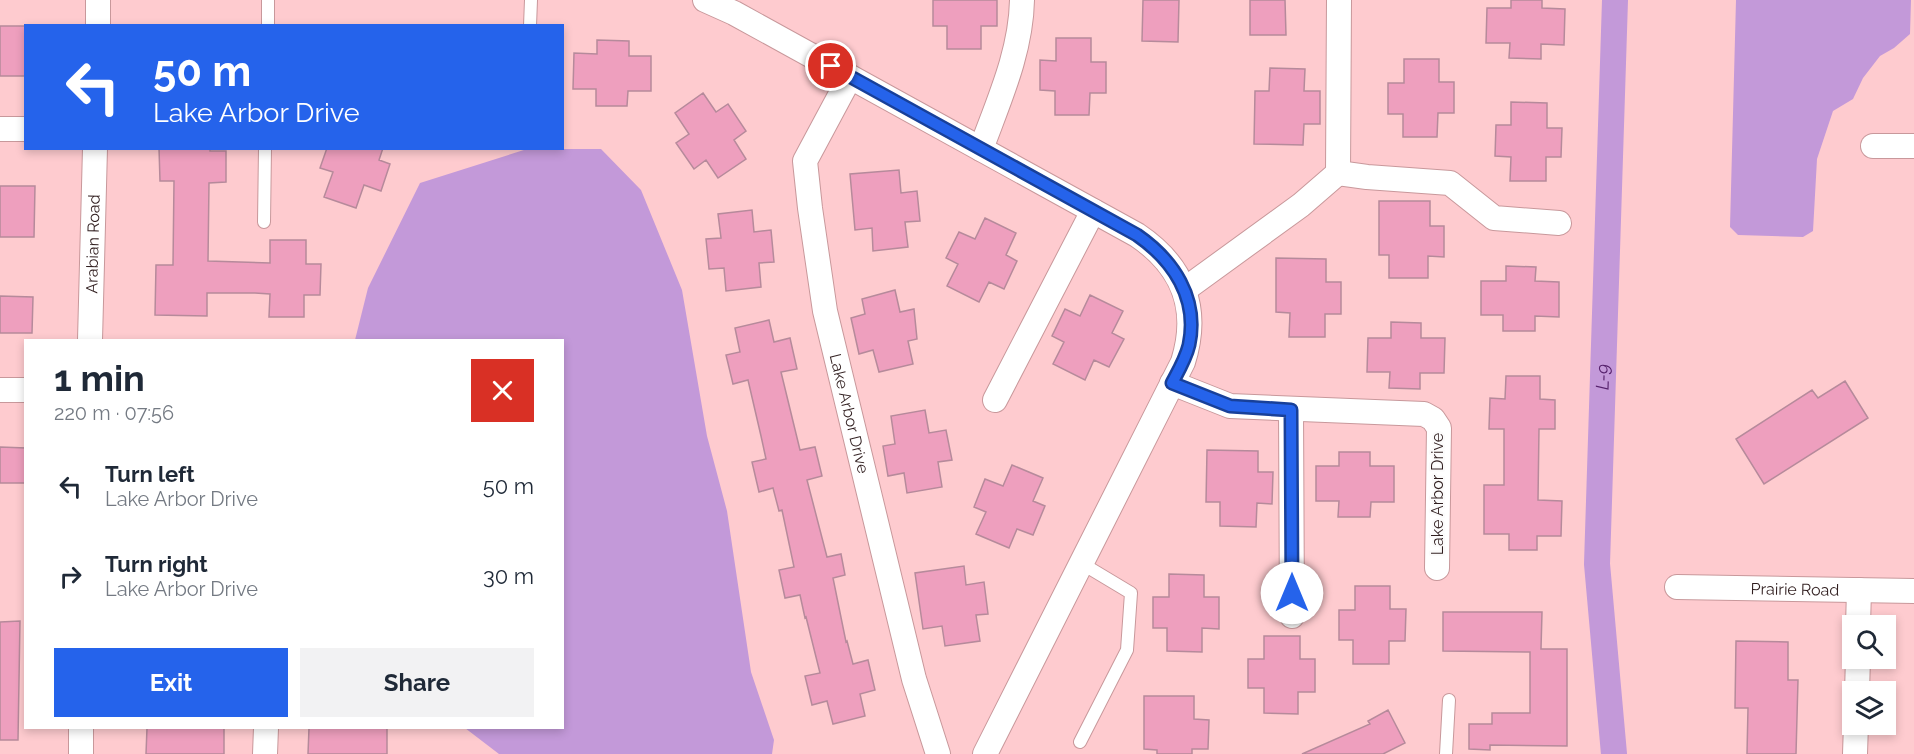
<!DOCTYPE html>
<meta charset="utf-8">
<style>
body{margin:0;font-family:Raleway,sans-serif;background:#f2f2f3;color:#1f2937;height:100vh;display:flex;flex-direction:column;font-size:22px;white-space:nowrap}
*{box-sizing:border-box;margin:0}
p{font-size:20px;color:#747a83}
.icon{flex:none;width:33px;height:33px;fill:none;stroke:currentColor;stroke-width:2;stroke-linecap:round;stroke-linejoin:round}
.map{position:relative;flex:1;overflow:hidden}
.side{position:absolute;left:24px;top:339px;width:540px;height:390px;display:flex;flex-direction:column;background:#fff;border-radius:0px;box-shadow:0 3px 9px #0003}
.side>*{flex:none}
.guide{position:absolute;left:24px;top:24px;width:540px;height:126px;border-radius:0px;box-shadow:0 3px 9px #0003;background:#2563eb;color:#fff;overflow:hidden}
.buttons{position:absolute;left:1842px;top:615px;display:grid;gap:12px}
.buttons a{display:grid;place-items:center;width:54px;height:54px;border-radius:0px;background:#fff;box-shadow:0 3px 9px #0003;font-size:30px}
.pin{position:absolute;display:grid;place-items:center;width:51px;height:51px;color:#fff;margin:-26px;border:3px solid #fff;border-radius:50%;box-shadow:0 2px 6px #0007}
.me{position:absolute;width:66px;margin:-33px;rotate:0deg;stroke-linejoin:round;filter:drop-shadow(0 0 4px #0008)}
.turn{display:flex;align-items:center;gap:21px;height:126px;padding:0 30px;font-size:27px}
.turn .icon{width:78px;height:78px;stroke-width:2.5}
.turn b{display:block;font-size:42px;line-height:51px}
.round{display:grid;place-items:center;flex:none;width:63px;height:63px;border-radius:0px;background:#f2f2f3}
.overview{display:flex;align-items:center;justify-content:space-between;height:102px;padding:0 30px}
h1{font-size:36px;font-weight:700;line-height:45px}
.cta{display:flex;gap:12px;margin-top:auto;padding:12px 30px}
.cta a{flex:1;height:69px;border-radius:0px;background:#2563eb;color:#fff;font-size:24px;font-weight:700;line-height:69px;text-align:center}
.cta a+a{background:#f2f2f3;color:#1f2937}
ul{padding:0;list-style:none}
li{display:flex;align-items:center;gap:18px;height:90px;padding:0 30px}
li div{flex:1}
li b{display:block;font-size:22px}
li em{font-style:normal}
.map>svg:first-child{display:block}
.water{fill:#c399d9}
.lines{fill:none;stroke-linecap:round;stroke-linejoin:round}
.canal{stroke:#c399d9;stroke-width:26}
.building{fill:#ee9fbe;stroke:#b68a9b;stroke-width:1.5}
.lane-casing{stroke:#c8989b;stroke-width:14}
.street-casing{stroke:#c8989b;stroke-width:26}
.lane{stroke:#fff;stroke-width:12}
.street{stroke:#fff;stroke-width:24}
.route-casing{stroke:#184099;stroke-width:15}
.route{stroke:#2563eb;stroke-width:10}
.labels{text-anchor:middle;stroke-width:4.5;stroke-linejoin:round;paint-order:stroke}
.street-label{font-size:16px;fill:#301e1f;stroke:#fbfbfb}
.water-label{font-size:18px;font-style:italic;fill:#56216c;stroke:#fbfbfb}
</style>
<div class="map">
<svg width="1914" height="754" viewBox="0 0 1914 754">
<rect width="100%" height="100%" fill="#fecbcf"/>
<!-- water -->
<path class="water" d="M1736 0H1911L1910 34 1894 48 1880 56 1863 78 1853 99 1833 111 1817 159 1813 231 1803 237 1738 235 1730 227Z
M527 149H601L641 190 682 290 707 436 727 511 751 672 774 740 772 754H499L465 728H562V340H355L368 288 420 183Z"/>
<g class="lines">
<!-- canal -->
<path class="canal" id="s1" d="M1614 754 1597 564 1615 0"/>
</g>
<!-- building -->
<path class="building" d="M933 0H997V26H981V49H947V26H933Z
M1143 0H1179L1178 42 1142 41Z
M1250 0H1285L1286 35H1250Z
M1511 0H1542V8L1565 9 1564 45 1541 44V59L1509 58 1510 43H1486L1487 8H1511Z
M0 26H26V76H0Z
M1056 38H1091V62H1106V93H1090L1089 115H1055V91L1040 90V60L1056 61Z
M597 40 629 41V56H651V91H628L627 106H596V89H573L574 53 597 54Z
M1404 59H1439V82H1454V113H1438L1437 137H1403V114H1388V83H1404Z
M1270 68 1305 69 1304 91H1320V124H1304L1303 145 1254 144 1255 91H1269Z
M703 93 716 112 728 104 746 131 734 140 746 159 718 178 706 160 694 169 676 143 689 134 675 113Z
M1511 102 1547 103V128H1562L1561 157H1546V181H1510L1511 157 1495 156 1496 125H1511Z
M159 148H210V151H226V182L209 183 208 261 270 263V240H306V264H321L320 295H304V317H269L270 294 255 293H207V316L155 315 156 265H173L174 181H160Z
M327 148H383L379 160 390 164 381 191 364 185 356 208 324 197 333 172 320 168Z
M899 170 901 193 917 191 920 221 905 222 908 247 873 251 872 228 855 230 850 174Z
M0 186H35L34 237H0Z
M1379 201H1430V226H1444V257L1428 256V278H1389V255H1379Z
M752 210 754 232 771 230 774 262 759 263 761 287 726 291 724 268 709 269 706 239 721 238 718 214Z
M985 218 1016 233 1006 255 1017 261 1004 289 989 282 979 302 947 286 958 264 946 258 959 232 975 239Z
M1276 258 1326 259V282H1341V314H1325V337H1289L1290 313 1276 312Z
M1506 266 1536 267 1535 281 1559 282V317L1535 316V331H1503V315H1481V281H1506Z
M895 290 900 312 914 309 917 339 908 341 913 364 879 372 873 350 859 354 851 318 865 314 862 299Z
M1090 295 1123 311 1112 333 1124 339 1109 367 1094 360 1085 380 1053 364 1064 342 1052 336 1065 309 1080 316Z
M0 296 33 297 32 333H0Z
M769 320 774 342 790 338 797 369 781 372 800 450 815 447 822 476 807 480 827 557 841 554 845 575 833 578 846 642 847 641 853 664 868 660 875 690 860 694 865 716 833 724 827 701 812 705 805 676 820 673 806 617 805 618 800 595 785 598 779 570 794 567 782 510 779 511 773 488 759 492 752 462 766 459 761 436 748 380 733 384 726 355 740 352 735 328Z
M1391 322 1421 323V338H1445L1444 373H1420V389L1389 388 1390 372H1367L1368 338H1391Z
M1506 376H1540V399L1555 400V429H1539L1538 500 1562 501 1561 536H1537V550H1509V534H1484V485H1504V429H1489L1490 398 1505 399Z
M1845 381 1868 418 1764 484 1736 439 1812 390 1818 398Z
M925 410 929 433 946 430 952 460 938 462 942 487 907 493 904 473 888 476 883 446 895 444 891 416Z
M0 447 26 448V483H0Z
M1207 450 1258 451V472H1273L1272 504 1257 503 1256 527 1220 526V502H1206Z
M1339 452H1370V466H1394V502H1371L1370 517H1338L1339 501H1316V466H1339Z
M1012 465 1043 478 1033 501 1045 506 1033 535 1017 529 1009 548 976 534 986 512 974 507 985 479 1003 486Z
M964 566 966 585 984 582 988 614 976 615 980 641 945 646 942 626 923 629 915 573Z
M1169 574 1204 575V597H1219V629L1202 628V652L1167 651V628H1153V597H1169Z
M1355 586H1390V609H1406L1405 641H1389V664H1353V640H1339V610H1355Z
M1443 612H1542L1541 649H1567V746L1490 745V750L1469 749V724H1492V713H1530V652L1443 651Z
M20 621 18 740H0V622Z
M1264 636H1300V659H1315V692H1298V714L1264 713V688H1248V659H1264Z
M1736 641 1788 642V680H1798L1796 754H1747L1748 708H1735Z
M1144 696H1194V719L1209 720 1208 749H1192V754H1157V750L1144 749Z
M1388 710 1405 743 1383 754H1302L1370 724 1368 721Z
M147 728H224V754H146Z
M309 728H387V754H308Z"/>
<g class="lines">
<!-- lane casing -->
<g class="lane-casing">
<path id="lane" d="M268 26V0
M530 26 531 0
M264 222 265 148
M1080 742 1127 650 1131 593 1081 563
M1446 754 1449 700"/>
</g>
<!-- street casing -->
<g class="street-casing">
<g id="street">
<path d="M705 0 734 13 1137 235C1183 266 1200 308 1183 362L985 754"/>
<path d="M98 26V0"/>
<path id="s2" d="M850 77 805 161 810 208 825 311 914 679 938 754"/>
<path d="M0 129H26"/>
<path d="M1873 146H1914"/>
<path d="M981 149C999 100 1021 52 1022 0"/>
<path d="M1338 173 1367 177 1450 183 1494 218 1559 223"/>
<path d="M1184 290 1301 205 1338 173 1339 0"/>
<path id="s3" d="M90 340 95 148"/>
<path d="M1172 383 1230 406 1424 414 1433 419 1439 428 1437 568"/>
<path d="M0 390H26"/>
<path d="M995 400 1093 211"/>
<path d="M1291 410 1292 616"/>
<path id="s4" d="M1677 587 1914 591"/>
<path d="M1858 626 1859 590"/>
<path d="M1857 692 1858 658"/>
<path d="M81 754V728"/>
<path d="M265 754 266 728"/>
<path d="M1855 754 1856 724"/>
</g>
</g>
<!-- lane -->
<use href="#lane" class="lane"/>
<!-- street -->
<use href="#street" class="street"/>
</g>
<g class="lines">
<!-- route casing -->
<g class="route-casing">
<path id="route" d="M831 66 1137 235C1173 260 1199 298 1189 345 1186 358 1179 370 1172 383L1230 406 1291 410 1292 593"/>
</g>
<!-- route -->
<use href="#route" class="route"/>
</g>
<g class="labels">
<!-- street labels -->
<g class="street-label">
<text dy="6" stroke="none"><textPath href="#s3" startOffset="96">Arabian Road</textPath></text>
<text dy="6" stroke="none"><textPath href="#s2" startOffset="352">Lake Arbor Drive</textPath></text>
<text transform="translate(1437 494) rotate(-90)" y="6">Lake Arbor Drive</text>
<text dy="6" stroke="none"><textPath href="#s4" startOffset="118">Prairie Road</textPath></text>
</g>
<!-- water labels -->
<g class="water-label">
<text dy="6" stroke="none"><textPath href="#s1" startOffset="378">L-9</textPath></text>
</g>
</g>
</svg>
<div class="buttons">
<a><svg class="icon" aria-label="search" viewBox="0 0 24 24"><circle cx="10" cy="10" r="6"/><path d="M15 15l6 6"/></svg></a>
<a><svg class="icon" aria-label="layers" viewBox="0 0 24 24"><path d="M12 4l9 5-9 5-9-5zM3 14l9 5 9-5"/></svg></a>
</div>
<div class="pin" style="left:831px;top:66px;background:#d93025"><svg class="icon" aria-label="arrive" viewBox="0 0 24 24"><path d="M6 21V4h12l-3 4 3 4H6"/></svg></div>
<svg class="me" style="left:1292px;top:593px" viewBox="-20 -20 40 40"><circle r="19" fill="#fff"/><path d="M0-13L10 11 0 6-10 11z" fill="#2563eb"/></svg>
<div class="guide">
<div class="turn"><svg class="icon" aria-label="left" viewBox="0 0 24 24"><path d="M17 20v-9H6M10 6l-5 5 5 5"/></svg><div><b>50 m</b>Lake Arbor Drive</div></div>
</div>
<section class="side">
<div class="overview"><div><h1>1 min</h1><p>220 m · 07:56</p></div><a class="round" style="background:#d93025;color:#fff"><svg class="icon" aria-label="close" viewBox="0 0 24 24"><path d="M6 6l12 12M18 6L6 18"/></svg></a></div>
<ul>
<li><svg class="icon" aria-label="left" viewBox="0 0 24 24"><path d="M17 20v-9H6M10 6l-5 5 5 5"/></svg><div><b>Turn left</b><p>Lake Arbor Drive</p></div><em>50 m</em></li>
<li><svg class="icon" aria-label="right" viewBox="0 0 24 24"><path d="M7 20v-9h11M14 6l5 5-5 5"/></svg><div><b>Turn right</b><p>Lake Arbor Drive</p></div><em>30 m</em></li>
</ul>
<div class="cta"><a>Exit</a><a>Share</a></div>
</section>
</div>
